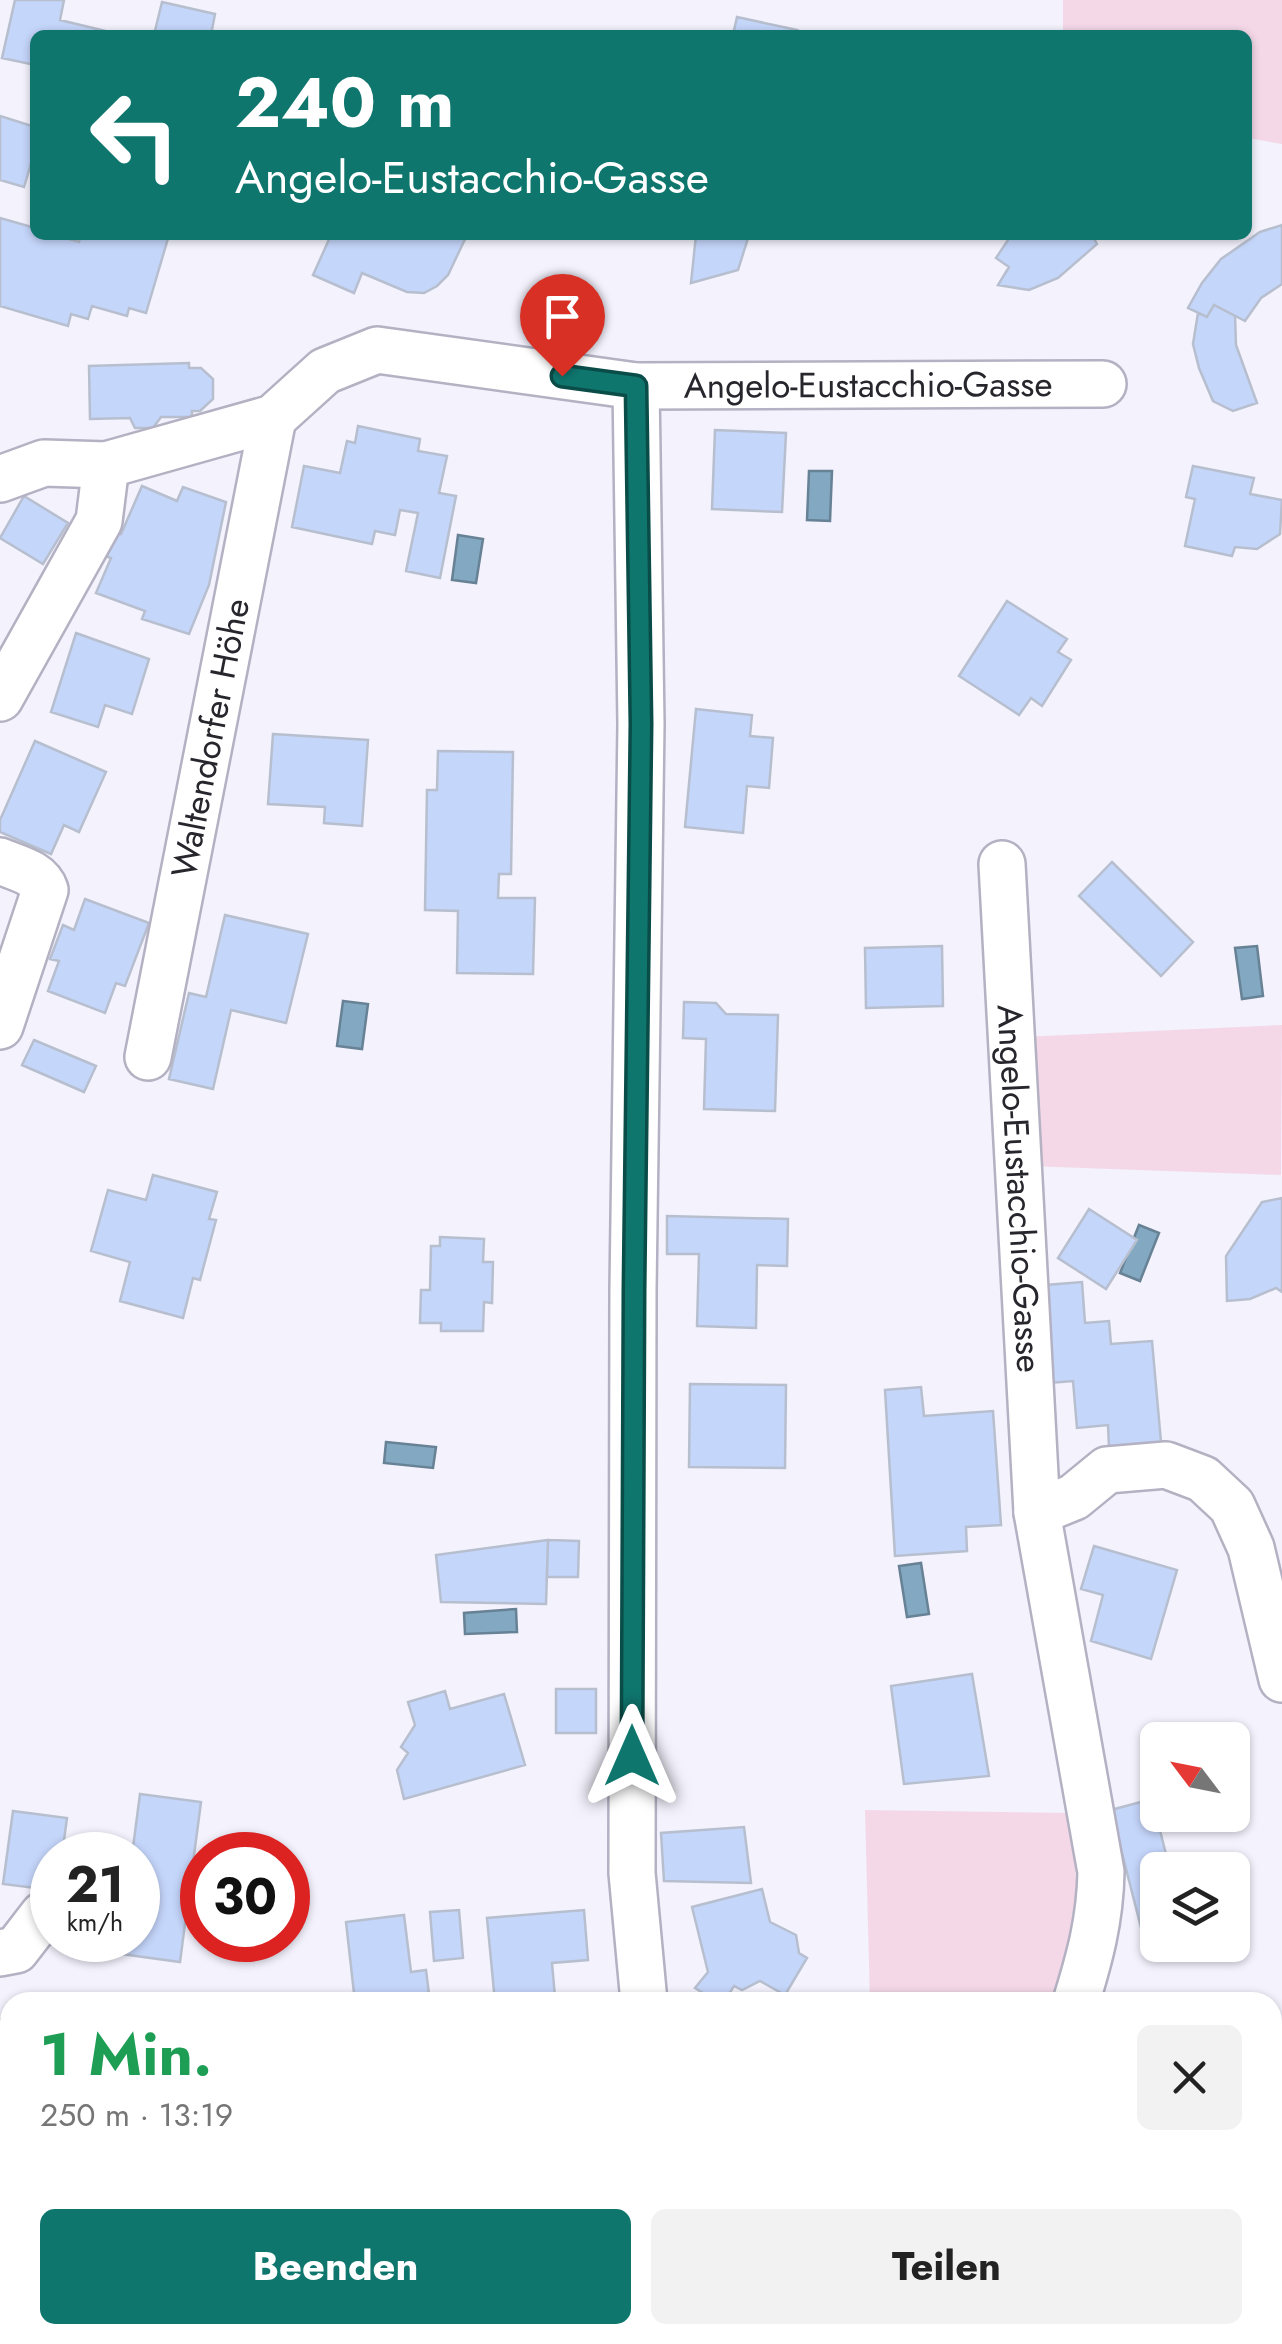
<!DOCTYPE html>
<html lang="de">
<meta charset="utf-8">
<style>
body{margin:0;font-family:Jost,sans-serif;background:#f2f2f2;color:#222;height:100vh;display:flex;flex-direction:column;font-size:38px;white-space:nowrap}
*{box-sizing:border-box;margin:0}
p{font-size:32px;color:#767676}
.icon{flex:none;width:55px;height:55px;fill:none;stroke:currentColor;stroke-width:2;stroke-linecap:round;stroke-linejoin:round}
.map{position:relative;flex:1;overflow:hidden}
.panel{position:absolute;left:0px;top:1992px;width:1282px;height:352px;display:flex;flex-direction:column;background:#fff;border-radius:30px 30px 0 0;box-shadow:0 2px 8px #0004}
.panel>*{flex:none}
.hud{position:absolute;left:30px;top:30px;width:1222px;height:210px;border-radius:15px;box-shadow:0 2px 8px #0004;background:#0f766e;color:#fff;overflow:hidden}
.needle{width:65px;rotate:302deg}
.fabs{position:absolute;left:1140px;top:1722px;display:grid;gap:20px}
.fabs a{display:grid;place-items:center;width:110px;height:110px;border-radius:15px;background:#fff;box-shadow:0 2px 8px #0004;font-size:50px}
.speed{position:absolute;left:30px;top:1832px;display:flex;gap:20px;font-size:50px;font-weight:700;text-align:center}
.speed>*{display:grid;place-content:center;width:130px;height:130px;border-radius:50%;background:#fff;box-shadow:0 2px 8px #0004;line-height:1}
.speed small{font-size:25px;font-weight:400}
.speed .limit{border:15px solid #d22;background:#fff;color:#111}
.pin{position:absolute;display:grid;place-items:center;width:85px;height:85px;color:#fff;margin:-102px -42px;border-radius:50% 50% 50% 0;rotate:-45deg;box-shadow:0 0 10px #0007}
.pin .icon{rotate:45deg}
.me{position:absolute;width:110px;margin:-55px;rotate:0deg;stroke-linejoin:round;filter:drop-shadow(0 0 8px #0008)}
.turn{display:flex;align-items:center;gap:35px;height:210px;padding:0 40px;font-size:45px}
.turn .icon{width:130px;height:130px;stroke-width:2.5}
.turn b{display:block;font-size:70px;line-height:85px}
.round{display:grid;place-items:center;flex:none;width:105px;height:105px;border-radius:15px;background:#f2f2f2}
.summary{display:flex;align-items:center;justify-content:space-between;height:170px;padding:0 40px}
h1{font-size:60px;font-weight:700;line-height:75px;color:#1e9e55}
.primary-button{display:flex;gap:20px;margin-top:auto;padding:20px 40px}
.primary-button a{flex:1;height:115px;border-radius:15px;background:#0f766e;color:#fff;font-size:40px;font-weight:700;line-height:115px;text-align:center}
.primary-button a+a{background:#f2f2f2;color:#222}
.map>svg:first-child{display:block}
.green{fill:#f4d8e8}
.water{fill:#83a8c1;stroke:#678195;stroke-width:2.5}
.building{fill:#c5d6fb;stroke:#b7bfcf;stroke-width:2.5}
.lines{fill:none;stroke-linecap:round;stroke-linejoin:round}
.street-casing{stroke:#b3b1c2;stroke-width:50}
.street{stroke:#fff;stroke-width:45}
.route-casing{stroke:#0a4d48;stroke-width:25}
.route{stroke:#0f766e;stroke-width:18}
.labels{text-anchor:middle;stroke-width:8;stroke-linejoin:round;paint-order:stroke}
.street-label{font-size:35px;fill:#27262d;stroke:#fff}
</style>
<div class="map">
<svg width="1282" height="2344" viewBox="0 0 1282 2344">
<rect width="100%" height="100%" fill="#f3f2fd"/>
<!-- green -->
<path class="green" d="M1063 0H1282V144L1248 138V35H1063Z
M1282 1025 1281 1175 1028 1166 1022 1037Z
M865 1810 1071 1813 1079 1924 1056 2002H870Z"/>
<!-- water -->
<path class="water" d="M809 471H832L830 521 807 520Z
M458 535 483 539 476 583 452 580Z
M1257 946 1263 996 1242 999 1235 948Z
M343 1001 368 1004 362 1049 337 1046Z
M1139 1225 1159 1233 1140 1281 1120 1273Z
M386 1442 436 1447 433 1468 384 1463Z
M921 1563 929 1614 907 1617 899 1566Z
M516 1609 517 1632 465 1634 464 1613Z"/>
<!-- building -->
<path class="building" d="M15 0H64L60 20 122 35H35V65L2 58Z
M162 2 215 14 211 35H154Z
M737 17 797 30 807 35H733Z
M0 116 35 127V150L24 187 0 180Z
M0 218 35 228V235H56L79 242 81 235H169L146 313 129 308 127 316 92 306 88 319 71 314 68 326 0 306Z
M1282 225V284L1261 298 1245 321 1214 305 1207 317 1188 308 1202 283 1221 259 1260 232Z
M331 235 384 236 467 235 448 275 437 286 424 293 407 292 362 273 354 293 313 275Z
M696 235H749L738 270 691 283Z
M1092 235 1097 244 1058 278 1029 290 998 285 1009 267 996 258 1008 240 1005 235Z
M1214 305 1235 316 1236 345 1257 403 1233 411 1213 401 1199 368 1193 344 1198 313 1207 317Z
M189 363V368H201L213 379V399L200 411H192V417H161L153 428H135L130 418 90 419 89 366Z
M358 426 420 439 418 451 447 456 439 493 456 496 440 578 406 571 418 513 400 510 395 535 375 531 372 544 292 527 304 466 340 473 347 441 355 443Z
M715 430 786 433 782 512 712 509Z
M1193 466 1254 478 1250 494 1282 500 1280 534 1257 549 1235 547 1232 556 1185 546 1195 499 1186 497Z
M142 486 177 501 183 487 226 502 209 585 189 634 142 619 145 611 96 593 111 558 99 554 108 532 121 534Z
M24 496 68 523 43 564 0 538Z
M1007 601 1067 639 1058 652 1071 660 1042 706 1031 698 1019 715 959 676Z
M76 633 149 659 132 714 105 705 98 727 51 712Z
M696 709 752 715 750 736 773 738 769 788 747 786 743 833 685 827Z
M273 734 368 740 362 826 324 823 325 807 268 804Z
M35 741 106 772 79 832 64 825 51 854 0 832V820Z
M438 751 513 752 511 874H499L498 898H535L533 974 457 973 458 911 425 910 427 790H437Z
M1112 862 1193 942 1161 976 1079 896Z
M85 899 149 923 125 986 116 983 105 1013 48 991 59 961 50 959 63 925 74 930Z
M225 915 308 934 286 1023 231 1010 213 1089 169 1079 189 993 206 997Z
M942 946 943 1006 866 1008 865 948Z
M684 1002 716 1003 726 1014 778 1015 775 1111 704 1109 706 1039 683 1038Z
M34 1040 96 1066 84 1092 22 1065Z
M153 1175 217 1192 209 1219 216 1220 200 1280 193 1278 183 1318 120 1301 130 1262 91 1251 108 1190 146 1200Z
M1282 1198V1292L1276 1288 1250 1299 1227 1301 1226 1256 1262 1202Z
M1089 1209 1137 1240 1106 1289 1058 1258Z
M667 1216 788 1219 787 1266 757 1265 756 1328 697 1326 699 1254H667Z
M440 1237 484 1239 483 1262H493L492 1303 484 1302 483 1331H441V1323H420L421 1290H430L431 1246H440Z
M1082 1282 1085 1323 1109 1321 1111 1344 1152 1341 1161 1442 1109 1447 1108 1425 1077 1428 1073 1381 1050 1383 1045 1330 1050 1329 1046 1285Z
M690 1384 786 1385 785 1468 689 1467Z
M921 1387 924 1416 993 1411 1001 1525 966 1527 967 1551 895 1556 885 1390Z
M548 1540 579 1541 578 1577H547Z
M548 1540 546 1604 441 1602 436 1555Z
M1094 1546 1177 1570 1151 1659 1091 1641 1103 1595 1081 1589Z
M972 1674 989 1776 904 1784 891 1686Z
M556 1689H596V1733H556Z
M445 1691 450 1709 504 1694 525 1765 404 1799 397 1770 408 1753 401 1747 415 1725 408 1702Z
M140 1794 201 1802 180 1962 48 1944 52 1907V1940H138V1855H132Z
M1152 1799 1170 1870H1158V1945H1169L1147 1951 1111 1810Z
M13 1811 67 1818 62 1855H52V1890L3 1884Z
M744 1827 751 1883 664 1881 661 1833Z
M762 1889 770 1922 796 1935 799 1953 807 1958 785 1995 760 1981 742 1990 734 1986 724 2002H717L695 1988 708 1972 692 1907Z
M459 1910 463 1958 434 1961 430 1912Z
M584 1910 588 1960 552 1963 555 1997 495 2002 487 1918Z
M404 1915 411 1972 426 1970 430 2002H355L346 1922Z
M1 2019 3 2143H0V2020Z
M1272 2151 1282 2152V2275L1272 2274Z
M45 2335H146V2344H45Z
M201 2335H366L368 2344H203Z
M522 2335H614L616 2344H523Z
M785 2335H893L895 2344H787Z"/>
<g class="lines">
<!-- street casing -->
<g class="street-casing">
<g id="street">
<path d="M636 386 641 724 633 1290 632 1873 644 2002"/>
<path id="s1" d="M0 479 44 463 106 465 273 418 325 371 377 350 636 386 1103 384"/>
<path d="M0 698 99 521 106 465"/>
<path d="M0 861C16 868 39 872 45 890L0 1026"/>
<path id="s2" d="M1002 864 1037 1512 1101 1872C1100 1920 1090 1957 1076 2002"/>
<path id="s3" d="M148 1057 273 418"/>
<path d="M1037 1512 1074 1497 1107 1470 1166 1465 1203 1479 1232 1506 1251 1548 1282 1679"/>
<path d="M0 1953 16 1950 43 1915"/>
<path d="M701 2335 703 2344"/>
<path d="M1028 2344 1029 2335"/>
</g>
</g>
<!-- street -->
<use href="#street" class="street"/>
</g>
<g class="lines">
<!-- route casing -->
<g class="route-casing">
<path id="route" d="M562 376 636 386 641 724 634 1290 632 1756"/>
</g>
<!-- route -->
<use href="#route" class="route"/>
</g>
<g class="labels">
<!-- street labels -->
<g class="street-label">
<text dy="12" stroke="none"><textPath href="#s1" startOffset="902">Angelo-Eustacchio-Gasse</textPath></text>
<text dy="12" stroke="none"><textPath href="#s3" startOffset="325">Waltendorfer Höhe</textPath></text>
<text dy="12" stroke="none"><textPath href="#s2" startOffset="325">Angelo-Eustacchio-Gasse</textPath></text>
</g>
</g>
</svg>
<div class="fabs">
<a><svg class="needle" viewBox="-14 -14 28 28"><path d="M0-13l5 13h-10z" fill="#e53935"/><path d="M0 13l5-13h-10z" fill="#767676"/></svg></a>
<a><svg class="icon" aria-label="layers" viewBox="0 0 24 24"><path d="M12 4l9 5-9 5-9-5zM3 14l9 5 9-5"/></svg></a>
</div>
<div class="speed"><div>21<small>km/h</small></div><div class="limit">30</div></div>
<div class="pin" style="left:562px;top:376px;background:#d93025"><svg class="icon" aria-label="arrive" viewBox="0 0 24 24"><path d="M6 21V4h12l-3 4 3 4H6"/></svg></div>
<svg class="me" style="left:632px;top:1756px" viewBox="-20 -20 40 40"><path d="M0-17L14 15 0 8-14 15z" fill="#0f766e" stroke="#fff" stroke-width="4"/></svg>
<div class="hud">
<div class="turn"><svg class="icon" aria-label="left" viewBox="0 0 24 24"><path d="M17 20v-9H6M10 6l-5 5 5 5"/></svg><div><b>240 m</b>Angelo-Eustacchio-Gasse</div></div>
</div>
<section class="panel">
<div class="summary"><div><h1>1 Min.</h1><p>250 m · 13:19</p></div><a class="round"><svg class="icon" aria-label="close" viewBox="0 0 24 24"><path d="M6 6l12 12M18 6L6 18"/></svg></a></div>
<div class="primary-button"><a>Beenden</a><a>Teilen</a></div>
</section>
</div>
